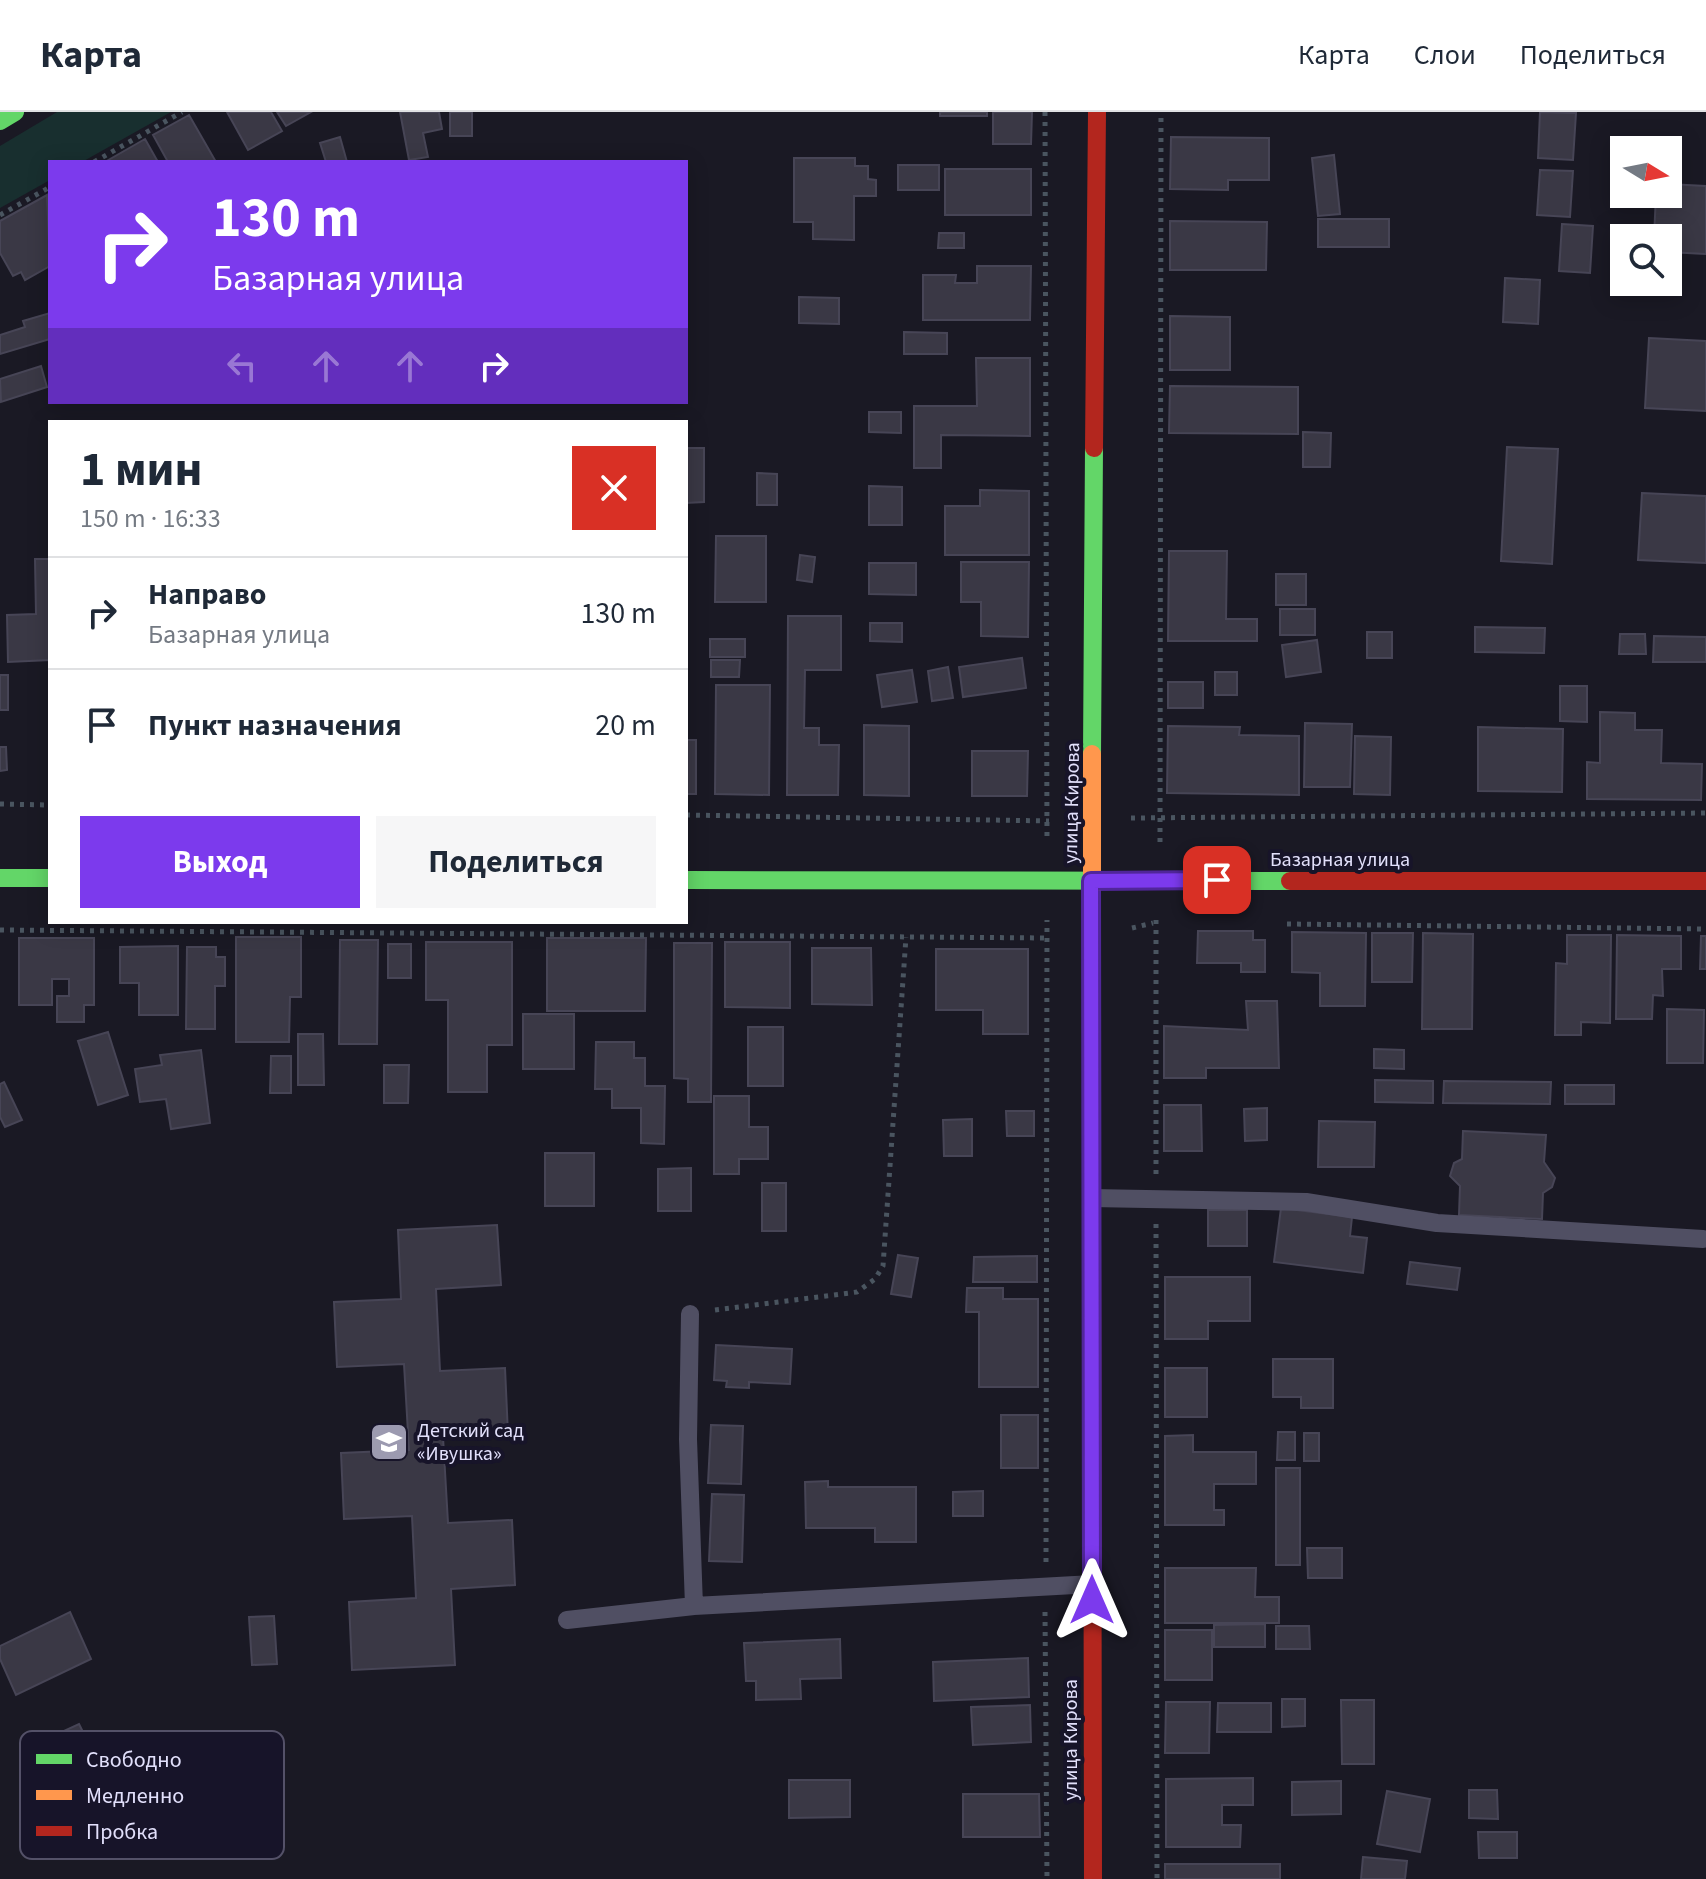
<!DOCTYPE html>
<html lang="ru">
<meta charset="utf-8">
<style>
body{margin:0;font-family:"Source Sans 3",sans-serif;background:#f6f6f7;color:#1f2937;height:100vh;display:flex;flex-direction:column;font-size:30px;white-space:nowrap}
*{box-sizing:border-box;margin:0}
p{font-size:26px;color:#747a83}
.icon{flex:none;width:44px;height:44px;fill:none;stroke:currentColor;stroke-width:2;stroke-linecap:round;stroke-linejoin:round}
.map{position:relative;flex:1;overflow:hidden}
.details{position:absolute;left:48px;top:308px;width:640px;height:504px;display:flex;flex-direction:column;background:#fff;border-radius:0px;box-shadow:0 4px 20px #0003}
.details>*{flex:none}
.guide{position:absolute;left:48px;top:48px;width:640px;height:244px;border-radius:0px;box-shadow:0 4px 20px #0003;background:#7c3aed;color:#fff;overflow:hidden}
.needle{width:52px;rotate:100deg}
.fabs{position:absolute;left:1610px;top:24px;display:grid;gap:16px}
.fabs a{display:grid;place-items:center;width:72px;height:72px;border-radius:0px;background:#fff;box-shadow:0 4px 20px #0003;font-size:40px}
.pin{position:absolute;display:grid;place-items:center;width:68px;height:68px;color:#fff;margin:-34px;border-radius:16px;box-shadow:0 4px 12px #0006}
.me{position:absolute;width:88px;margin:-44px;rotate:0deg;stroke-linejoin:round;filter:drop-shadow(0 0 6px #0008)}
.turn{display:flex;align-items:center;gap:28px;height:168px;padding:0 32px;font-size:36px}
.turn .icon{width:104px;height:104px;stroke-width:2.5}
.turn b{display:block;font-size:56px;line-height:68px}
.lanes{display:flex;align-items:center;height:76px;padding:0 32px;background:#0003;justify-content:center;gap:40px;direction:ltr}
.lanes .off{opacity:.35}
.round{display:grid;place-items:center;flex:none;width:84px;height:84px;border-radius:0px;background:#f6f6f7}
.overview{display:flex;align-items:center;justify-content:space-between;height:136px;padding:0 32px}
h1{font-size:48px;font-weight:700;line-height:60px}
.primary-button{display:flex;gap:16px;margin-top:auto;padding:16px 32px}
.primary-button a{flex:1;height:92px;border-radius:0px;background:#7c3aed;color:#fff;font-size:32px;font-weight:700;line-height:92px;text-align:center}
.primary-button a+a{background:#f6f6f7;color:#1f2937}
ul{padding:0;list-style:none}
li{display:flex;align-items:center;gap:24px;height:112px;padding:0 32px;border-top:2px solid #e0e1e3}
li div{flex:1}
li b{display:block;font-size:30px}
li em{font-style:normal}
header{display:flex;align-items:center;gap:48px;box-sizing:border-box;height:112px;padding:0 40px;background:#fff;border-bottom:2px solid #e0e1e3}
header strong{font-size:38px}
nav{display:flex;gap:44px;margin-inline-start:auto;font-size:28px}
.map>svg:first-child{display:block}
.green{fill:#182f2f}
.building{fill:#3a3845;stroke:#474556;stroke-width:2}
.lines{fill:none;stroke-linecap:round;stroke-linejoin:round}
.path{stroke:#4a5560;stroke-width:5;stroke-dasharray:4 6;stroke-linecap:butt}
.lane{stroke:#504f63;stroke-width:18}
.fast{stroke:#63d668;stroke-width:18}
.slow{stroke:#ff974d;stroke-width:18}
.jam{stroke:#b3261e;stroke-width:18}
.route-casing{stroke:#51269a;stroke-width:20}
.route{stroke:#7c3aed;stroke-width:14}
.labels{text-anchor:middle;stroke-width:8;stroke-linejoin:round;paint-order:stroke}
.street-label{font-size:20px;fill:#e2e0fb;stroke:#171429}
.poi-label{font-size:20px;fill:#e2e0fb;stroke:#171429;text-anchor:start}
.key{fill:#171429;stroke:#545168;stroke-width:2}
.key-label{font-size:22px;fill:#e2e0fb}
</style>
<header>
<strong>Карта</strong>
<nav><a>Карта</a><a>Слои</a><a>Поделиться</a></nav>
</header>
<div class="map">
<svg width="1706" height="1767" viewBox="0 0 1706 1767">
<rect width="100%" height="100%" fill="#1a1924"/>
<!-- green -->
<path class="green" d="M57 0H171L82 50H50V68L0 96V34Z"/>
<!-- building -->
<path class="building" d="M227 0H271L282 19 248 38Z
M277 0H311L286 14Z
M400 0H439L442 17 423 21 428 45 409 48Z
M450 0H472V24H450Z
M940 0H987V4H940Z
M993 0H1032L1031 32H993Z
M1540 0 1576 1 1573 48 1538 46Z
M189 3 216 50H168L153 23Z
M340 25 347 50H326L320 31Z
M1171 25 1269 26V68H1228V78L1170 77Z
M145 27 158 50H105Z
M1334 43 1340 102 1318 104 1312 46Z
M794 46H855V54H868V67L876 68V84H854V128L813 127V110H794Z
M898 53H939V78H898Z
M945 57H1031V103H945Z
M1540 58 1573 59 1570 105 1537 103Z
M1668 72 1706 74V142L1668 140V126H1654L1656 82H1668Z
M47 83 50 154 25 168 21 160 13 164 0 141V109Z
M1318 107H1389V135H1318Z
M1170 109 1267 110 1266 158H1170Z
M1562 112 1593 114 1590 161 1559 159Z
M939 121H964V136H938Z
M977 154H1031L1030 208H923V163H956L955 171H977Z
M1505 166 1540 168 1538 212 1503 210Z
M799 185 839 186V212L799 211Z
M50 201V227L0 242V223L25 215 23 209Z
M1170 204 1230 205V258H1170Z
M904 220 947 221V242H904Z
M1649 226 1706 229V299L1645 296Z
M976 246H1030V324L941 323V356H914V294H977Z
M41 254 47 275 1 290 0 267Z
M1170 274 1298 275V322L1169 321Z
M869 300H901V321L869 320Z
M1303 320 1331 321 1330 355H1303Z
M1507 335 1558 337 1552 452 1501 449Z
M686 336H704V390L686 391Z
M757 361 777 362V393H757Z
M869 374 902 375V413H869Z
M980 378 1029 379V443H945V394H980Z
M1642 381 1706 384V451L1638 448Z
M716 424H766V490H715Z
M1169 439H1227L1226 507H1257V529H1168Z
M800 443 815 445 812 470 797 468Z
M35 447H50V548L8 550 7 503 36 502Z
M961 450H1029L1028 525 981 524V490H961Z
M869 451H916V483L869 482Z
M1276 462H1306V493H1276Z
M1280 497H1315V523H1280Z
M788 504H841V558H805L804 616H819V633H839L838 683H787Z
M870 511H902V530L870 529Z
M1475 515 1545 516 1544 541 1475 540Z
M1367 520H1392V546H1367Z
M1620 522H1645L1646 542H1619Z
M1654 524 1706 525V550H1653Z
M710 527H745V545H710Z
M1317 528 1321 560 1286 565 1282 533Z
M1022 546 1026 576 963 585 959 555Z
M711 548H740L739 565H711Z
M948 555 953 586 932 589 928 559Z
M912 558 917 590 882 595 877 563Z
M1215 560H1237V583H1215Z
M0 563H8V598H0Z
M1168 570H1203V596H1168Z
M716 573H770L769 683 715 682Z
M1560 574H1587V610L1560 609Z
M1600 600 1635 601V618H1662L1661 651 1702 652 1701 688 1587 687V650L1600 651Z
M1305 611 1352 612 1350 675H1304Z
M864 613 909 614V684L864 683Z
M1168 614 1240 615 1239 623 1299 624V683L1167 681Z
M1478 615 1563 617 1562 680 1478 679Z
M1355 624 1391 625 1390 683 1354 682Z
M686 628H696V682H686Z
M0 635H6L7 658 0 659Z
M972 639H1028L1027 684H972Z
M1198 819H1253V828H1265V860H1241V851H1197Z
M1292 820 1366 821 1365 894H1320V861L1292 860Z
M1372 821H1413L1412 870H1372Z
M1423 821 1473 822 1472 917H1422Z
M1567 823H1611L1610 911 1581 910V923H1555L1556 851 1567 852Z
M1617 823 1681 824V857H1662L1663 884 1653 883 1652 907H1616Z
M1701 824H1706V857H1700Z
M236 825H301V885H290L289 930H236Z
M19 826H94V893H84V910H57V884H69V867H52V893H19Z
M547 826H646L645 899H547Z
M340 828H378L377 932H339Z
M426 830H512V933H487V980H448V888H426Z
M725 830H790V896L725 895Z
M674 831H712L711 990H688V967L674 966Z
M388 832H411V866H388Z
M178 834V903H139V871H120V835Z
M187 835H216V845H225V874H215V917H186Z
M812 836H871L872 893 812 892Z
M936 837H1028V922H983V898H936Z
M1246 889H1277L1279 956H1206V966H1164V914L1248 918Z
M1667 897 1704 898 1703 951H1667Z
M523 902H574V957H523Z
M748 915H783V974H748Z
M108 920 128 983 98 993 78 929Z
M298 922H323L324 973H298Z
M596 930H634V946H645V974H665L664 1032 641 1031V996H612V977H595Z
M1374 937 1404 938V957L1374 956Z
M201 938 210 1011 171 1017 166 987 140 990 135 957 162 953 160 943Z
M271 944H291V981H270Z
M384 953H409L408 991H384Z
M1375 968 1433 969V991L1375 990Z
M1444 969 1551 970 1550 992 1443 991Z
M4 970 22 1008 5 1015 0 1005V972Z
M1565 973H1614V992H1565Z
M714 984H749V1015H768V1047H739V1062H714Z
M1164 993H1201L1202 1039H1164Z
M1267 996V1028L1245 1029 1244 997Z
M1006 999H1034V1024H1007Z
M972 1007V1044H944L943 1008Z
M1319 1009 1375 1010 1374 1055H1318Z
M1463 1019 1546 1023 1544 1050 1555 1066 1552 1075 1543 1081 1542 1107 1459 1103 1460 1074 1450 1064 1454 1051 1462 1047Z
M545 1041H594V1094H545Z
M691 1056V1099H658V1057Z
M762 1071H786V1119H762Z
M1281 1096 1352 1105 1350 1124 1367 1126 1363 1161 1274 1150Z
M1208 1098H1247V1134H1208Z
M497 1113 501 1173 436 1177 440 1259 505 1256 508 1322 443 1325 448 1411 512 1408 515 1473 451 1477 455 1553 352 1558 349 1490 416 1486 412 1404 344 1407 341 1341 409 1338 404 1252 337 1255 334 1190 401 1187 398 1118Z
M898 1143 918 1146 911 1185 891 1182Z
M1037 1144V1170H973L974 1145Z
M1410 1150 1460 1156 1457 1178 1407 1172Z
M1165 1165H1250V1209H1208V1227H1165Z
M967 1176H1003V1187H1038V1275H979V1200H966Z
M716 1233 792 1237 790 1272 749 1270V1276L726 1275 727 1269 714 1268Z
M1273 1247H1333V1296H1301V1285H1273Z
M1165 1256H1207V1305H1165Z
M1001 1303H1038V1356H1001Z
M711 1313 743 1314 741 1372 708 1371Z
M1278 1320H1295V1348H1277Z
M1304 1321H1319V1349H1304Z
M1193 1323V1340H1256V1372H1214V1398H1224V1413H1165V1324Z
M1276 1356H1300V1453H1276Z
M828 1369V1375H916V1430H875V1416H806L805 1370Z
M983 1379V1404H953V1380Z
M712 1382 744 1383 742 1450 709 1449Z
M1307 1436H1342V1466H1308Z
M1165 1456H1256L1255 1485H1279V1511H1165Z
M70 1500 91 1547 16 1583 0 1547V1534Z
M274 1504 277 1552 252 1553 249 1505Z
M1265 1512V1535H1214V1513Z
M1276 1514H1309L1310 1537H1276Z
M1165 1518H1212V1568H1165Z
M840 1527 841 1566 800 1567 801 1587 756 1588V1569H746L744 1531Z
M1028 1546 1029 1585 934 1589 933 1550Z
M1282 1587H1305V1614L1282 1615Z
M1341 1588H1374V1652H1342Z
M1166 1590H1210L1209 1641H1165Z
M1218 1591H1271V1620H1217Z
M1030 1593 1031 1630 973 1633 971 1595Z
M79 1612 87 1628 61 1641 53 1624Z
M1253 1666V1693H1222V1713H1241L1240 1735H1166V1667Z
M789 1668H850V1705L789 1706Z
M1341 1669V1702L1292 1703V1670Z
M1469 1678H1497L1498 1707 1469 1706Z
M1387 1679 1430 1687 1420 1740 1377 1732Z
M963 1682H1039L1040 1725H963Z
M1478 1720H1517V1746H1479Z
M1363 1745 1407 1749 1405 1767H1361Z
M1165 1752H1280V1767H1165Z"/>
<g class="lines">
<!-- path -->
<path class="path" d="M1045 0 1047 730
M94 50 182 0
M0 103 50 75
M0 692 50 693
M686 703 1049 709
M1131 706 1706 701
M1160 730 1161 0
M1287 812 1706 817
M1132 816 1153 811
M0 818 1050 826
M1156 1062V808
M1156 1112 1157 1767
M715 1198 857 1180 875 1167 883 1154 906 825
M1046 1450 1047 808
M1045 1500 1047 1767"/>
<!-- lane -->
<path class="lane" d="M1091 1086 1306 1090 1437 1111 1703 1127
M690 1202 688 1327 694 1494 1093 1472
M567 1508 694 1494"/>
<!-- fast -->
<path class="fast" d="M0 9 15 0
M1092 642 1094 336
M0 766H50
M686 768 1290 769"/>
<!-- slow -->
<path class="slow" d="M1092 1120V642"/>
<!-- jam -->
<path class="jam" d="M1094 336 1097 0
M1290 769H1706
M1092 1120 1093 1767"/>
</g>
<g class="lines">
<!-- route casing -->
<g class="route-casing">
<path id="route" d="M1092 1488 1091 769 1217 768"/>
</g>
<!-- route -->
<use href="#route" class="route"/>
</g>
<!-- icons -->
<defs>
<g id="school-square" transform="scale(2)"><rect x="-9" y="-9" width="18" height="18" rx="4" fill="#9c9ab0" stroke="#171429"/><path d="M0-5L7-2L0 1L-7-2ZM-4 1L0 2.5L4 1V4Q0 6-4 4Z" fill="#fff"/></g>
</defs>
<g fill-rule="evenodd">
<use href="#school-square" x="389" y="1330"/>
</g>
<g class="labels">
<!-- street labels -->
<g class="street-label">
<text transform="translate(1071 691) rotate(-89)" y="7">улица Кирова</text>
<text x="1340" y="754">Базарная улица</text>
<text transform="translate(1070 1628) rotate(-90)" y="7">улица Кирова</text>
</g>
<!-- poi labels -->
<g class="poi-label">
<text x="417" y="1325">Детский сад<tspan x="417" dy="23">«Ивушка»</tspan></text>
</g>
</g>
<!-- legend -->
<rect x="20" y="1619" width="264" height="128" rx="12" class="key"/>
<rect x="36" y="1642" width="36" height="10" fill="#63d668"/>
<rect x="36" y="1678" width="36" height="10" fill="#ff974d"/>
<rect x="36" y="1714" width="36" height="10" fill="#b3261e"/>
<g class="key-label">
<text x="86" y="1655">Свободно</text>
<text x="86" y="1691">Медленно</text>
<text x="86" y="1727">Пробка</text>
</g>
</svg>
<div class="fabs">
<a><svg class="needle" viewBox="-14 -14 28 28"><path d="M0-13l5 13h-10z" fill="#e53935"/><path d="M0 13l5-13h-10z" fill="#747a83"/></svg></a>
<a><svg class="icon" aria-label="search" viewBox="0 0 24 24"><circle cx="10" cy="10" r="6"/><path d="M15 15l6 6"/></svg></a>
</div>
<div class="pin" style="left:1217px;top:768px;background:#d93025"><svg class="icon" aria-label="arrive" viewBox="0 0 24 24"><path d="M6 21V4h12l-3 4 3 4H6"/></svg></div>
<svg class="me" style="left:1092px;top:1488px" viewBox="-20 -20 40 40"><path d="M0-17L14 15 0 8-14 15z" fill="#7c3aed" stroke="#fff" stroke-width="4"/></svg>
<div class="guide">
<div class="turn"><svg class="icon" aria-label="right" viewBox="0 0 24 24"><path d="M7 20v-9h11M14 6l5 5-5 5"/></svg><div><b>130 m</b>Базарная улица</div></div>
<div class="lanes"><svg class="icon off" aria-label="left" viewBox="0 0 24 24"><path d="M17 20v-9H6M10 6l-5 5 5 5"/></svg><svg class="icon off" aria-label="ahead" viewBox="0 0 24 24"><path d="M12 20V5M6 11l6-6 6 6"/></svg><svg class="icon off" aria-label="ahead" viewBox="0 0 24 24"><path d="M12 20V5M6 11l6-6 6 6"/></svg><svg class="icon" aria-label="right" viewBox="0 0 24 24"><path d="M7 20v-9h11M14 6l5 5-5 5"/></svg></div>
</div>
<section class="details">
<div class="overview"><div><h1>1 мин</h1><p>150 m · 16:33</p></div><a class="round" style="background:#d93025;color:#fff"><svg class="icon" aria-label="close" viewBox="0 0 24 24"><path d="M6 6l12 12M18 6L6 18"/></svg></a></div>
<ul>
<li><svg class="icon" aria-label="right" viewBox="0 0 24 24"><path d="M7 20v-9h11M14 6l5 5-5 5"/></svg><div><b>Направо</b><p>Базарная улица</p></div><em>130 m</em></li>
<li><svg class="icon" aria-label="arrive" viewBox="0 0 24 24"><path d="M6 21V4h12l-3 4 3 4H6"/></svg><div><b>Пункт назначения</b></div><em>20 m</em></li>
</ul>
<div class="primary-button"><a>Выход</a><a>Поделиться</a></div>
</section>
</div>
